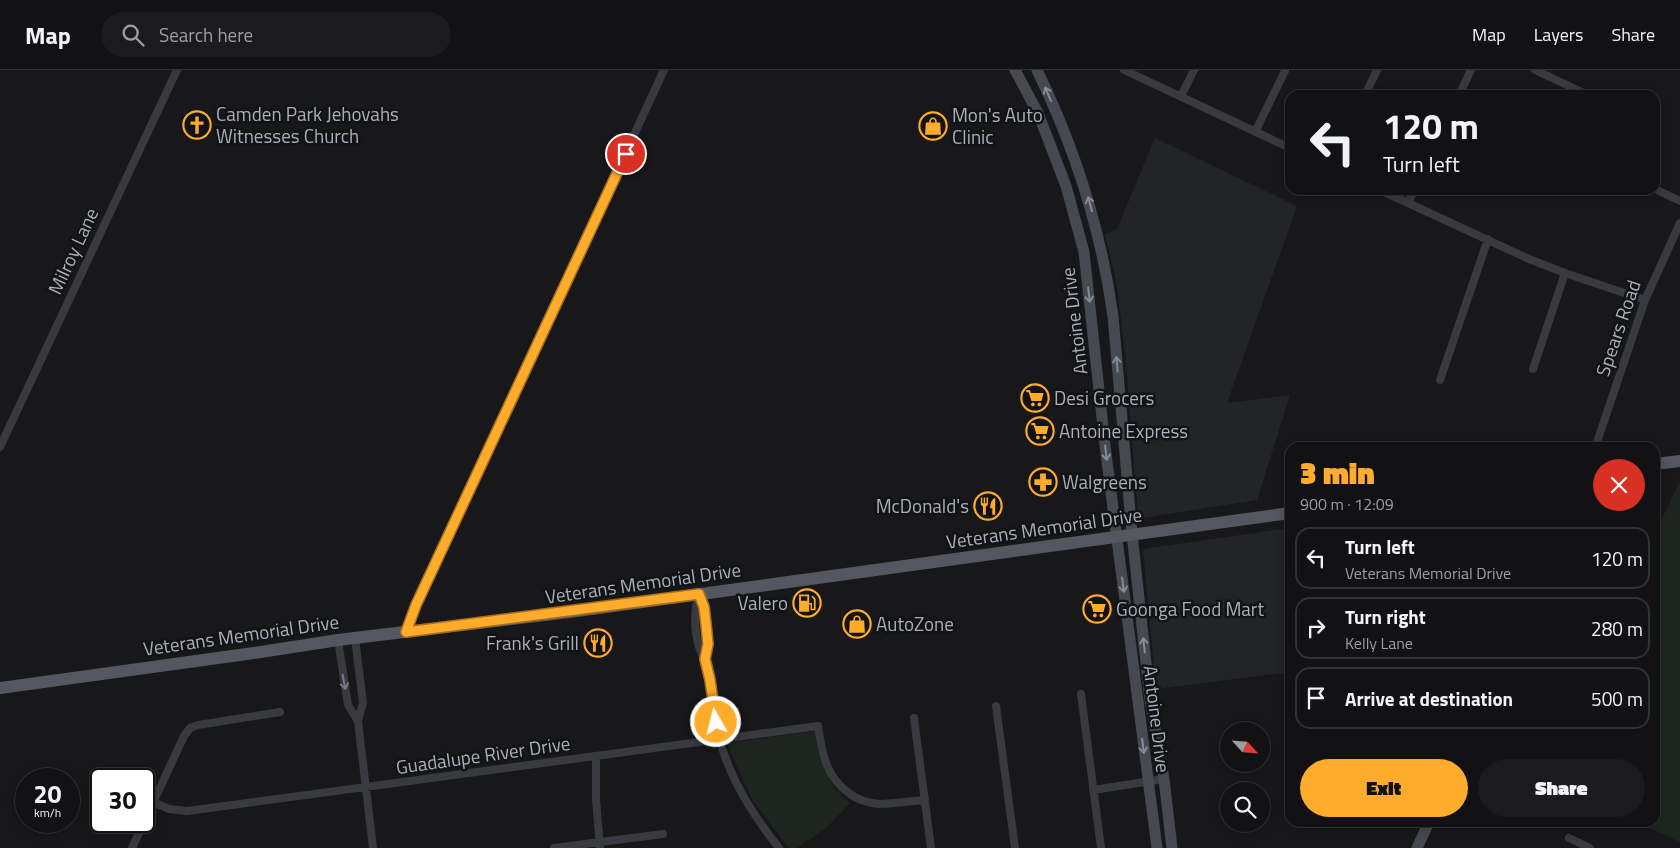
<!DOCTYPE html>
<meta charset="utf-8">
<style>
body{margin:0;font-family:"Titillium Web",sans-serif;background:#1b1b1d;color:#f1f3f6;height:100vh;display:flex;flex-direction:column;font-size:19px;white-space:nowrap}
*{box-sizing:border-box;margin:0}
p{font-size:16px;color:#9c9ea0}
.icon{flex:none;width:28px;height:28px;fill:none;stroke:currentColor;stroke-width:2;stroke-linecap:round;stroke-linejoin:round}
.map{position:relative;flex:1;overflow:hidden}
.details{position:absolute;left:1285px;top:372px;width:375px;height:385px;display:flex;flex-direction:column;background:#121214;border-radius:15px;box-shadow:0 2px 12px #0003,0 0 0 1px #313234}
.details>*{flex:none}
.banner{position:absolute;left:1285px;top:20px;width:375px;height:105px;border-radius:15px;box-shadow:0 2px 12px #0003,0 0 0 1px #313234;background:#121214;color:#f1f3f6;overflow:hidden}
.needle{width:32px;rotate:116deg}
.controls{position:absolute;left:1220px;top:652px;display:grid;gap:10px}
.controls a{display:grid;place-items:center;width:50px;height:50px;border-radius:50%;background:#121214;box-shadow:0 2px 12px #0003,0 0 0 1px #313234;font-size:25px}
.speed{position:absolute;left:15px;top:698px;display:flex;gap:10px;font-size:25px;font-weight:700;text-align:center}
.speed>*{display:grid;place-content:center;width:65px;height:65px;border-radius:50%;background:#121214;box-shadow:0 2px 12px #0003,0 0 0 1px #313234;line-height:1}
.speed small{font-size:12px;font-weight:400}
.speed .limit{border:2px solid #111;border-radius:8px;background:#fff;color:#111}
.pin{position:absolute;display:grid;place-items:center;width:42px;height:42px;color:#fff;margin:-21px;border:2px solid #fff;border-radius:50%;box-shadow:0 1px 5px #0007}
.me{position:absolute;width:55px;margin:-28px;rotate:352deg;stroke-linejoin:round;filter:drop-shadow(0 0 4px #0008)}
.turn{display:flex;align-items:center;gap:18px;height:105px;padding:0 15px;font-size:22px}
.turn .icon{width:65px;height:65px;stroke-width:2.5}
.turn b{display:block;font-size:35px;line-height:42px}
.round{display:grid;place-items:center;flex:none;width:52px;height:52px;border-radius:26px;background:#1b1b1d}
.headline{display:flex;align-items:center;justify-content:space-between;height:85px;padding:0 15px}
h1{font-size:30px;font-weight:800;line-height:38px;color:#ffab2b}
.button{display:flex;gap:10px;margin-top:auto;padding:10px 15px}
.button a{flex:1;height:58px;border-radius:30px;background:#ffab2b;color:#111;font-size:20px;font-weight:800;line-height:58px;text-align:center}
.button a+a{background:#1b1b1d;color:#f1f3f6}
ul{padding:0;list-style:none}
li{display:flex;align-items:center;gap:15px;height:62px;margin:0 10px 8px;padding:0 5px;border:2px solid #313234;border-radius:15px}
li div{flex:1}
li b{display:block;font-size:19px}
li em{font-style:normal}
header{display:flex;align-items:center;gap:30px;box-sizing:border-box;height:70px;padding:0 25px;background:#121214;border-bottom:1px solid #313234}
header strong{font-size:24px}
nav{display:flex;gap:28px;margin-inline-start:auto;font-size:18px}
.search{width:350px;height:45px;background:#1b1b1d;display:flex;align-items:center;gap:12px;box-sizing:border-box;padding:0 18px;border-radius:28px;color:#9c9ea0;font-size:19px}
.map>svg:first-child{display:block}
.built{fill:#232427}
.green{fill:#1d261e}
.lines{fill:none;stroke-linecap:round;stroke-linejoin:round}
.street{stroke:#383a3f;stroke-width:8}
.secondary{stroke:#464950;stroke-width:11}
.primary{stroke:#54575f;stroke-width:12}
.oneway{stroke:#868b96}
.oneway2{stroke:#767a83}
.route-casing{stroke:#a66f1c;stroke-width:12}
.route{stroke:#ffab2b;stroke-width:9}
.labels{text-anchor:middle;stroke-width:5;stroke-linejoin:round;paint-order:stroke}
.poi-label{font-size:19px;fill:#a9afbb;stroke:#121315;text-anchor:start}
.street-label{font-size:19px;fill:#a9afbb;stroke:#121315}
</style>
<header>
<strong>Map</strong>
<div class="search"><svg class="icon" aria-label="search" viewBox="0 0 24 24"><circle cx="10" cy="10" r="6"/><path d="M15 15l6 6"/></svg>Search here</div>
<nav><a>Map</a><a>Layers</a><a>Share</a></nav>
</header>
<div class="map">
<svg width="1680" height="778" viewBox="0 0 1680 778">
<rect width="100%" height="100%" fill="#18181a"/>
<!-- built -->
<path class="built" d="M1155 68 1297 136 1227 333 1290 325 1257 430 1142 448 1138 447 1126 292 1117 216 1105 164 1117 159Z
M1290 458V602L1156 619 1143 479Z"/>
<!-- green -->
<path class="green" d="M1680 412V772L1639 753 1655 752V463Z
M815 661 819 685 834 718 850 733 826 758 797 778H789L752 729 727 673Z"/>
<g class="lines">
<!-- street -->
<path class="street" d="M1124 0 1290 78
M1535 0 1588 25
M1365 25 1377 0
M1459 25 1471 0
M1181 26 1194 0
M1255 62 1285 1
M1380 120 1529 189 1565 203 1645 230
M1659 121 1680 131
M1408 133 1414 120
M1533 299 1565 203
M1440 310 1488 169
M0 377 177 0
M1595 378 1645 230 1680 153
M699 524C694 541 694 560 699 577 703 588 708 598 710 610 714 630 715 651 720 671 731 711 753 745 779 778
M699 524C707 545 709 567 705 589
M405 562 416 535 664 0
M355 568 363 633 358 651 373 778
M338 570 348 635 358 651
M1081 624 1101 778
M996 636 1015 778
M914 648 931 778
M596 686V729L600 778
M1093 720 1164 709
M153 732 169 739 187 741 818 656C822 684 826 707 850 724 858 730 868 733 879 734 894 734 910 731 925 730
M1569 768 1590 778
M132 778 184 666 190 658 198 655 280 642
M554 778 663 764"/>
<!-- secondary -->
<path class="secondary" d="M1015 0 1038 43 1066 116 1084 182 1106 384 1157 778
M1037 0C1075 78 1101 160 1113 246L1132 464 1150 630 1164 709 1172 778
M1417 778 1429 752"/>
<!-- primary -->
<path class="primary" d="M1655 394 1680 391
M0 618 254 583 338 570 570 542 1290 443"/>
</g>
<!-- one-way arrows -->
<defs><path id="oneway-shaft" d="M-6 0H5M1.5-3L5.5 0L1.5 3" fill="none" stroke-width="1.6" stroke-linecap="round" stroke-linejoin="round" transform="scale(1.25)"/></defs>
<g class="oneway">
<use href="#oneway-shaft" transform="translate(1048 24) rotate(-114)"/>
<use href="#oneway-shaft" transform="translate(1090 134) rotate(-106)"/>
<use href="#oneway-shaft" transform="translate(1089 225) rotate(83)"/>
<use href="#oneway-shaft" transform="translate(1117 294) rotate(-95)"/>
<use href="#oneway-shaft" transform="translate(1106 383) rotate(83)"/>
<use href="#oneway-shaft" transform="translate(1123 515) rotate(83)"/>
<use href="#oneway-shaft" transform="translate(1144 575) rotate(-96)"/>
<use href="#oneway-shaft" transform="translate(1143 676) rotate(83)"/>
</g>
<use class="oneway2" href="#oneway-shaft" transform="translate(344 612) rotate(79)"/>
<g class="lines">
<!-- route casing -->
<g class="route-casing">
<path id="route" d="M626 84 416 535 406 562 699 524 704 537 706 554 708 574 705 589 710 610 716 652"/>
</g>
<!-- route -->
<use href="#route" class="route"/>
</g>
<!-- icons -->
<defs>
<g id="church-ring" transform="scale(1.4375)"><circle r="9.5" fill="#121315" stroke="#ffab2b" stroke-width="1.5"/><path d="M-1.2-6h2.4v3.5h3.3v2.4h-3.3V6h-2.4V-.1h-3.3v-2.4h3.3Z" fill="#ffab2b"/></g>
<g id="shop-ring" transform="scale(1.4375)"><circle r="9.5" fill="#121315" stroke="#ffab2b" stroke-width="1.5"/><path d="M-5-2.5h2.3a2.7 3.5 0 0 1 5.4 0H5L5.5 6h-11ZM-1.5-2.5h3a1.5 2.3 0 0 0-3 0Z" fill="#ffab2b"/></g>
<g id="supermarket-ring" transform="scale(1.4375)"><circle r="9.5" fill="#121315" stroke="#ffab2b" stroke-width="1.5"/><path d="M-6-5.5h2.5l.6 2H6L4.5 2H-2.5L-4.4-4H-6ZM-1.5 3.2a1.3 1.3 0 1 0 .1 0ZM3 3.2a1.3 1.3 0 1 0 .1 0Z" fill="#ffab2b"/></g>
<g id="pharmacy-ring" transform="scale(1.4375)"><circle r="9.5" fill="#121315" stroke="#ffab2b" stroke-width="1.5"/><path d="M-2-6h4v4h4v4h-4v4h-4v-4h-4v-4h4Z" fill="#ffab2b"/></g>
<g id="restaurant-ring" transform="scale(1.4375)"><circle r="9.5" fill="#121315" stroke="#ffab2b" stroke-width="1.5"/><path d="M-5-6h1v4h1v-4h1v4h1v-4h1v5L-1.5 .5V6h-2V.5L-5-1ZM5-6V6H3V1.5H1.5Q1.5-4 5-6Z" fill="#ffab2b"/></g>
<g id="fuel-ring" transform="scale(1.4375)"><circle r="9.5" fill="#121315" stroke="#ffab2b" stroke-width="1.5"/><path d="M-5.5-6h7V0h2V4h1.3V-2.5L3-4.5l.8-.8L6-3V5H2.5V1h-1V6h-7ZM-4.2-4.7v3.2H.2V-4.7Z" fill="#ffab2b"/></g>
</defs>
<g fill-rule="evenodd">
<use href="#church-ring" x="197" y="55"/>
<use href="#shop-ring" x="933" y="56"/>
<use href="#supermarket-ring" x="1035" y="328"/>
<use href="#supermarket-ring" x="1040" y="361"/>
<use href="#pharmacy-ring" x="1043" y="412"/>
<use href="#restaurant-ring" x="988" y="436"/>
<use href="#fuel-ring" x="807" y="533"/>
<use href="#supermarket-ring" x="1097" y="539"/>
<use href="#shop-ring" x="857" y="554"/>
<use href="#restaurant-ring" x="598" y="573"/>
</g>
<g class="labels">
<!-- poi labels -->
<g class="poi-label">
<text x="216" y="51">Camden Park Jehovahs<tspan x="216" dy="22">Witnesses Church</tspan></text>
<text x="952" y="52">Mon's Auto<tspan x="952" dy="22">Clinic</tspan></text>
<text x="1054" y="335">Desi Grocers</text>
<text x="1059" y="368">Antoine Express</text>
<text x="1062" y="419">Walgreens</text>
<text x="969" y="443" text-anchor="end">McDonald's</text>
<text x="788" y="540" text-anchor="end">Valero</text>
<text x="1116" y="546">Goonga Food Mart</text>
<text x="876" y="561">AutoZone</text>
<text x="579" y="580" text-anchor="end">Frank's Grill</text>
</g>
<!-- street labels -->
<g class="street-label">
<text transform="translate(73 181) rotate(-65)" y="7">Milroy Lane</text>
<text transform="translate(1074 251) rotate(-97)" y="7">Antoine Drive</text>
<text transform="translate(1618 258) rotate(-71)" y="7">Spears Road</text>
<text transform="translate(1044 458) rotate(-8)" y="7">Veterans Memorial Drive</text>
<text transform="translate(643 513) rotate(-8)" y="7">Veterans Memorial Drive</text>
<text transform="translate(241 565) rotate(-8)" y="7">Veterans Memorial Drive</text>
<text transform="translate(1157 649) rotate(83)" y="7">Antoine Drive</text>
<text transform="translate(483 685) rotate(-8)" y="7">Guadalupe River Drive</text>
</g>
</g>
</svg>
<div class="controls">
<a><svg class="needle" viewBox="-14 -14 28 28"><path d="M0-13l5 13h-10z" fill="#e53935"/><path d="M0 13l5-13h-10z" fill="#9c9ea0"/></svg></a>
<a><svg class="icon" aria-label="search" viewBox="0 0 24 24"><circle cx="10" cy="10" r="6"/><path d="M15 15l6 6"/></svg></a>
</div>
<div class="speed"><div>20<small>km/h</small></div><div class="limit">30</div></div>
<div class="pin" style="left:626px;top:84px;background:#d93025"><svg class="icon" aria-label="arrive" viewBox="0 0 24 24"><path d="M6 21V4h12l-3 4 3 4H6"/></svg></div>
<svg class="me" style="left:716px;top:652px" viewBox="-20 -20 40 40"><circle r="17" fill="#ffab2b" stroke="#fff" stroke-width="3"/><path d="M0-11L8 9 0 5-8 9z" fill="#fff"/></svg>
<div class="banner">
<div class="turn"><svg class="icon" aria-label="left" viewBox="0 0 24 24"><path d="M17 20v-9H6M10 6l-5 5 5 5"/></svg><div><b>120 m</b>Turn left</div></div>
</div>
<section class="details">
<div class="headline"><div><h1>3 min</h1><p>900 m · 12:09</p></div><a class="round" style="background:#d93025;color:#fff"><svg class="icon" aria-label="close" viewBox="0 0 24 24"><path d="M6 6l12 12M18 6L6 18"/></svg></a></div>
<ul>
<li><svg class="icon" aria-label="left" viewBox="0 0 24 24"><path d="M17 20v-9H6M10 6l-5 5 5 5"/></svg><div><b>Turn left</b><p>Veterans Memorial Drive</p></div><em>120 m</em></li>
<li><svg class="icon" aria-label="right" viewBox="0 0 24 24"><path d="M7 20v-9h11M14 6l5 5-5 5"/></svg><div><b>Turn right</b><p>Kelly Lane</p></div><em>280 m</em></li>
<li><svg class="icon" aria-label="arrive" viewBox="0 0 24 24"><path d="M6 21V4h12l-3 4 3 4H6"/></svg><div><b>Arrive at destination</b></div><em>500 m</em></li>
</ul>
<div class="button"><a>Exit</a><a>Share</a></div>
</section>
</div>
